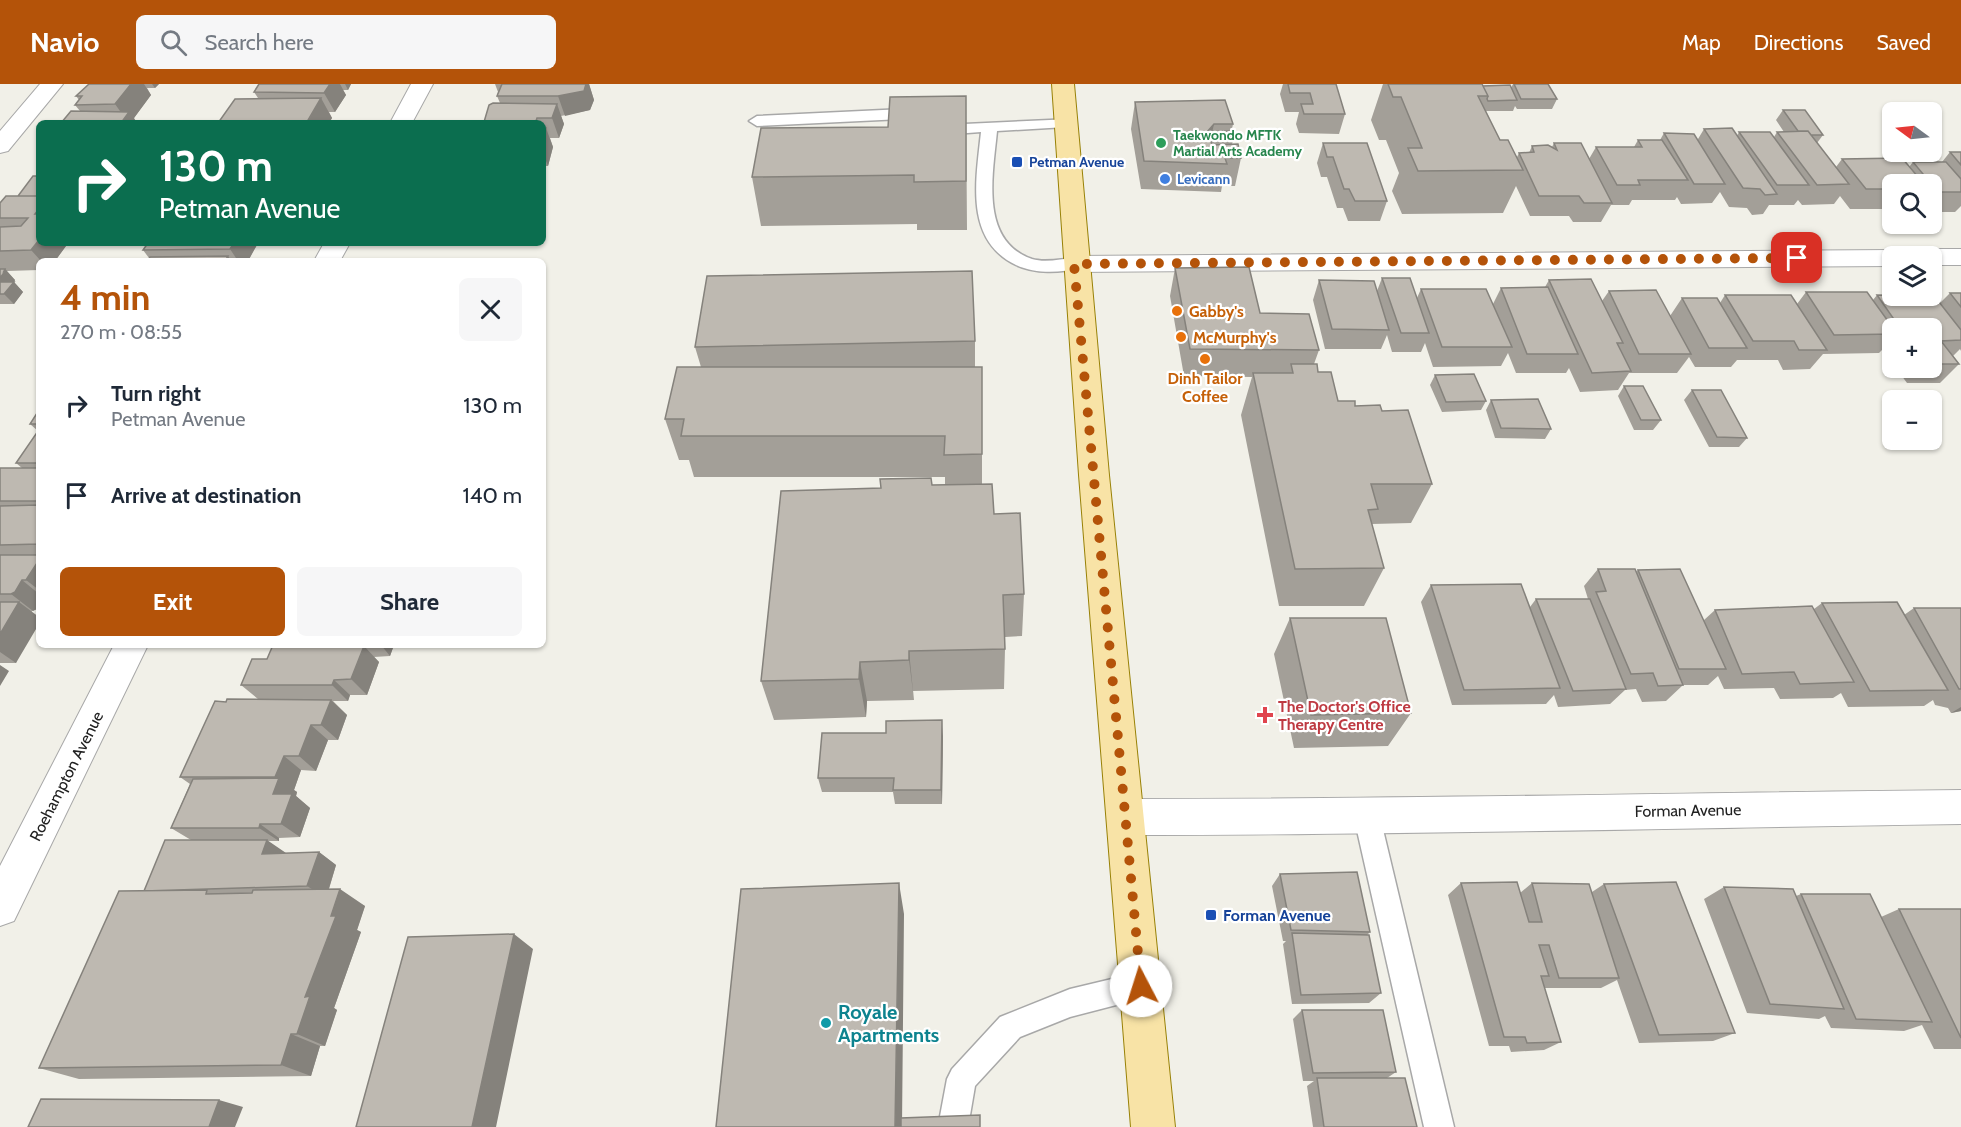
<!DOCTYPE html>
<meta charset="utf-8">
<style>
body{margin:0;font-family:Cabin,sans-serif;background:#f6f6f7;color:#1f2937;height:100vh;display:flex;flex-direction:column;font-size:22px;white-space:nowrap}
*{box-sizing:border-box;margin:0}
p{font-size:20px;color:#747a83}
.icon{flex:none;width:33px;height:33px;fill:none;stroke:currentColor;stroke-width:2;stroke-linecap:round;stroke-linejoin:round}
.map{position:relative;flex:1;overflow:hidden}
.side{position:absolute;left:36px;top:174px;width:510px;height:390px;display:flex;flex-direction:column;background:#fff;border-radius:9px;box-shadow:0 2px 4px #0004}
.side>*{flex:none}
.top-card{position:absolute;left:36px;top:36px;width:510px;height:126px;border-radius:9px;box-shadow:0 2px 4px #0004;background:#0b6e4f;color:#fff;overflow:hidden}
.needle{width:39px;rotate:285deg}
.controls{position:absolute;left:1882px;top:18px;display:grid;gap:12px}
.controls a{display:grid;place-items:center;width:60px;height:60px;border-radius:9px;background:#fff;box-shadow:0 2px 4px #0004;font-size:30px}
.pin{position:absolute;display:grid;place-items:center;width:51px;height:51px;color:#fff;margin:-26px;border-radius:12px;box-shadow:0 3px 9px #0006}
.me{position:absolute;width:66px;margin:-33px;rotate:355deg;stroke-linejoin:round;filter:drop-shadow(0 0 4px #0008)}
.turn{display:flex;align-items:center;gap:21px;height:126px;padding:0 24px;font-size:27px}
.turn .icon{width:78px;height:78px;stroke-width:2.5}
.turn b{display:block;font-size:42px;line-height:51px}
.round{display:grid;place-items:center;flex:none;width:63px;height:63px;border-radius:9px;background:#f6f6f7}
.overview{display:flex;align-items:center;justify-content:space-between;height:102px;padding:0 24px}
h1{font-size:36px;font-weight:700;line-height:45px;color:#b45309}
.cta{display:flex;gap:12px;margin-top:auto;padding:12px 24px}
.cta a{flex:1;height:69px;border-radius:9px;background:#b45309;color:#fff;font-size:24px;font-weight:700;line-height:69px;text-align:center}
.cta a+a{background:#f6f6f7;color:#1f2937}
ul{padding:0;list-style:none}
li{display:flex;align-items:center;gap:18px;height:90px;padding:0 24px}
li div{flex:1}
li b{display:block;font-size:22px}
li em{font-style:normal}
header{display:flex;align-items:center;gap:36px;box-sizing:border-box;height:84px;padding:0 30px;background:#b45309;color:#fff}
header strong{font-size:28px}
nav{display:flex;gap:33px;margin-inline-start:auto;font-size:21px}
.search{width:420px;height:54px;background:#f6f6f7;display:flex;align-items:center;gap:15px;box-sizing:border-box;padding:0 21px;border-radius:9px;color:#747a83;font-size:22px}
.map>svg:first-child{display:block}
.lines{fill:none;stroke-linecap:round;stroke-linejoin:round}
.lane-casing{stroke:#a8a8a8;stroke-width:3}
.street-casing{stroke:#a8a8a8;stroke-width:2}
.primary-casing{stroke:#988106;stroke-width:2}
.lane{fill:#fff;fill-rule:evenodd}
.street{fill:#fff;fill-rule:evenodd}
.primary{fill:#f8e3a6;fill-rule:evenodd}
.wall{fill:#a39f98}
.shaded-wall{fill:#85827c}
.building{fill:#beb9b1;stroke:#85827c;stroke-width:1.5}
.route{stroke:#b45309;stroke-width:10;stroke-dasharray:0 18}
.leisure-dot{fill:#2e9e5b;stroke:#fff;stroke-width:2}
.transit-dot{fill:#1a4fb4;stroke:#fff;stroke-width:2}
.shop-dot{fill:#3f7fe0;stroke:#fff;stroke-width:2}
.food-dot{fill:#e8710a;stroke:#fff;stroke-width:2}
.health-dot{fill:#e0444e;stroke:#fff;stroke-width:2}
.culture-dot{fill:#0f9aa8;stroke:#fff;stroke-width:2}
.labels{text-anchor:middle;stroke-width:4.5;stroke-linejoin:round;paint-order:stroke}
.far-leisure-label{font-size:14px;font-weight:bold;fill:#27864d;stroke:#fff;text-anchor:start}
.far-transit-label{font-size:14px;font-weight:bold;fill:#164399;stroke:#fff;text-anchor:start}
.far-shop-label{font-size:14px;font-weight:bold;fill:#366cbe;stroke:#fff;text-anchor:start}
.food-label{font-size:16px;font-weight:bold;fill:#c56008;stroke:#fff;text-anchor:start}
.health-label{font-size:16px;font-weight:bold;fill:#be3a42;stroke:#fff;text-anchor:start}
.street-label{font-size:16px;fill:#212121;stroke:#fff}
.transit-label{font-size:16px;font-weight:bold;fill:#164399;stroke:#fff;text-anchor:start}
.near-culture-label{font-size:20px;font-weight:bold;fill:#0d838f;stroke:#fff;text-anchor:start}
</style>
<header>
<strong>Navio</strong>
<div class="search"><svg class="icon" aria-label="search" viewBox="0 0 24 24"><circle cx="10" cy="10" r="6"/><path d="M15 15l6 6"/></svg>Search here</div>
<nav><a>Map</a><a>Directions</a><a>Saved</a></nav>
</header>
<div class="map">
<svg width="1961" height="1043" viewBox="0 0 1961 1043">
<rect width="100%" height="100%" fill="#f1f0e8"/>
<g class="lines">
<!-- lane casing -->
<g class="lane-casing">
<path id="lane" d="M904 25 943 41 1072 35 1074 38 1066 43 997 47C993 90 979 157 1032 175 1045 179 1061 175 1074 174L1080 176 1083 180 1080 184C1060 189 1035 190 1016 181 964 156 976 96 981 48L941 51 902 35 757 42 749 37 757 32Z
M1367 721 1376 725 1380 733 1454 1043H1424L1354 733 1358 725Z
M1141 888 1151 892 1155 902 1151 912 1070 933 1020 953 975 1002 968 1043H938L947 995 952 985 1000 933 1070 905Z"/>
</g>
<!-- street casing -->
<g class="street-casing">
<path id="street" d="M40 0H63L8 67 0 69V47Z
M411 0H433L412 39H390Z
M324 159H350L340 177H314Z
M1932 165H1961V181H1932V172H1919L1923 167Z
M1893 166 1902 168 1905 172H1893V182L1074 188 1065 186 1061 180 1065 174 1074 172Z
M114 561H148L14 837 0 842V782Z
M1961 706V740C1683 744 1404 751 1126 751L1113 745 1107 733 1113 721 1126 715C1404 715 1683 709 1961 706Z"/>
</g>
<!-- primary casing -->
<g class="primary-casing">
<path id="primary" d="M1052 0H1074L1109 391 1175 1043H1131L1079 391Z"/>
</g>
<!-- lane -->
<use href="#lane" class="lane"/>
<!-- street -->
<use href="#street" class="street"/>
<!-- primary -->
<use href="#primary" class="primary"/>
</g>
<!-- wall -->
<path class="wall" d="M89 0H159L155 4H147L151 11 134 34 80 27 75 21 79 16 76 12Z
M259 0H351L348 6H343L346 11 335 28H329L332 34 329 39H218L258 14 254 8Z
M495 0H589L594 16 590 26 561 32 564 40 559 54H550L553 63 548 82H543V39H485L484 38 500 19 497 12 498 8Z
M1283 0H1336L1345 30 1339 50 1299 49 1296 40 1299 28H1285L1280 10Z
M1383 0H1482L1483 2 1511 4 1513 0H1548L1557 15 1552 25H1517L1515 22 1513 27H1486L1500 56 1517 73 1519 69H1529L1532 62 1552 63 1554 59 1589 75 1596 63H1634L1638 56H1660L1664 49 1698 55 1704 45 1737 52 1739 48 1774 53 1777 48H1784L1776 36 1783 26 1823 51 1817 59 1836 83 1842 75 1909 83 1913 78H1942L1950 68H1961V122L1955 128H1932V100H1893V125H1850L1840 112 1834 120 1802 121 1798 116 1794 121H1769L1763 130 1752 131 1747 124 1729 123 1720 108 1712 119 1681 120 1677 113 1675 116H1632L1629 121H1611L1601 138H1573L1569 132H1530L1516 102 1503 129 1402 130 1392 107 1399 89 1386 56H1379L1371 36Z
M966 12 967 146H917V140L761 142 752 93 888 43Z
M1135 18 1233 40 1231 50 1233 57 1232 60 1241 74 1235 102H1222L1221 108 1141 105 1131 45Z
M1323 59 1387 117 1380 137H1348L1343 124H1337L1327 93H1321L1317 79Z
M18 112 39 159H73L71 162H66L55 177H39V186L7 187 15 196 14 198 23 208 14 220H0V119Z
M148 159H258L248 177H148L149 174 143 166Z
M1175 184 1260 229 1319 266 1314 280 1318 288 1338 317 1355 322 1382 327 1432 400 1411 439 1372 440 1384 484 1364 522H1279L1241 331 1252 293 1184 292 1170 212Z
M1382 194 1417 214 1421 205 1493 220 1501 204 1545 203 1549 196 1602 217 1609 207 1670 232 1682 214 1720 219 1725 211 1797 220 1806 208 1873 216 1877 211 1940 219 1950 209H1961V267L1960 265 1953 272 1959 280 1940 299H1907L1896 284H1932V244H1893V279L1883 265 1879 269 1823 270 1810 285 1783 286 1778 276H1737L1731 283H1695L1689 273 1677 289H1629L1618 306 1580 308 1569 284 1566 289H1516L1508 269 1501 282 1433 283 1425 259 1421 268H1392L1387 251 1381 265H1325L1313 216 1319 196 1377 207Z
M975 257V283H982V400L1024 510 1022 552 1005 553V565L1004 605 913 607 914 616 867 617 866 633 774 636 761 597 881 404 945 401V393H694L689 376H679L665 335 701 283 695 263Z
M1435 291 1486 317 1481 326 1442 328 1430 301Z
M1624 302 1661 336 1653 346H1634L1618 312Z
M1692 306 1747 354 1739 363H1709L1684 316Z
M1491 316 1551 345 1545 355 1495 354 1486 326Z
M39 326V522L37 525 32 527 16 579H0V384H22L16 379 38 347 30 340Z
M1598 485 1636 488 1638 486 1704 536 1715 526 1814 525 1822 519 1904 531 1914 524H1961V627L1951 629 1948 624 1935 621 1933 616 1924 622 1848 623 1841 609 1833 614 1780 615 1774 604 1724 605 1718 592 1708 601H1683L1666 617 1642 618 1636 605 1625 606 1610 620 1558 623 1554 611 1546 620 1452 621 1421 518 1431 501 1530 523 1536 515H1588L1584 502Z
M1290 534 1411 629 1388 662 1294 664 1274 570Z
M273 561H394L390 572 374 573 379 578 367 611H350L348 617H333L347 631 338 656H328L316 687 301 686 294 706 297 708 296 712 310 724 300 753 279 754V757H267L285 769 319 768 336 781 329 805 365 822 357 846 361 848 334 924 337 926 325 962H320L311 992 79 995 39 984 144 807 191 756 171 744 190 700 180 693 226 618 258 615 241 601 267 575Z
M943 652 942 720H895L893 708H822L818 694Z
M1280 790 1370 848 1367 851 1381 909 1369 919 1292 920 1283 860 1286 857H1283L1272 802Z
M1461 799 1520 809 1532 799 1592 808 1604 800 1735 949 1713 957 1639 959 1617 896 1601 904H1544L1561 958 1544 966 1511 968 1509 962H1489L1448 811Z
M1724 803 1796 812 1801 810 1881 833 1899 825H1961V965H1934L1922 941 1904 947 1831 944 1825 932 1819 935 1747 929 1704 815Z
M1302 926 1396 988 1387 994 1417 1043H1313L1307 1002 1314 997H1303L1293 935Z"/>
<!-- shaded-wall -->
<path class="shaded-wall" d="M131 0H144L151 11 134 34 137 39H121L125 34 115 20Z
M152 0H159L155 4Z
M330 0H340L346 11 335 28 324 9Z
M345 0H351L348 6Z
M586 0H589L594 16 590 26 565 32 558 12Z
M321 14 332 34 329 39H307Z
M557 20 564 40 559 54 552 34Z
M1214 40 1208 68 1207 48Z
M546 44 553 63 548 82 543 69V49Z
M39 156V159H64L66 162 55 177H41L31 166Z
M234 159H258L248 177H238L230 165Z
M228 172 231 177H225Z
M5 185 14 195 15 196 14 198 23 208 14 220 4 210 0 200V194Z
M39 476V506L26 496Z
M22 496 39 510V522L37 525 33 527 11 510Z
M19 518 39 533V540L16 579 0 568V550Z
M347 561H353L361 570 364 562 379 578 367 611 351 595Z
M381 561H394L390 572Z
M909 567 913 607 914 616 909 576Z
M860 578 867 617 866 633 859 595Z
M0 581 9 587 0 602Z
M334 596 350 611 348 617 332 601Z
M331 616 347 631 338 656 321 641Z
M1961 623V627L1951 629Z
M942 636 943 652 942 720 941 706Z
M311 641 328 656 316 687 299 672Z
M284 672 301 686 294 706 297 708 296 712 310 724 300 753 281 740 273 710 279 695 275 693Z
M260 740 279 754V757L259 744Z
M267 756 286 769 262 770Z
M319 768 336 781 326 814 307 802Z
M899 799 904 830 902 1043H895Z
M340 805 365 822 357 846 361 848 334 924 337 926 325 962 297 950 305 913Z
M514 850 533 865 496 1043H472Z
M291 950 320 962 311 992 281 981Z
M219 1016 243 1023 235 1043H209Z"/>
<!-- building -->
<path class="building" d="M89 0H131L115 20 75 21 82 12H76Z
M259 0H330L324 9 254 8Z
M502 0H586L584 7 558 12H497Z
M1288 0H1336L1345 30H1304L1301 20H1313L1310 9H1290Z
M1388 0H1482L1488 12H1478L1500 56H1508L1523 86 1418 87 1408 64H1422L1401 13H1393Z
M1514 0H1548L1557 15H1521Z
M1510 1 1517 16 1488 17 1487 15 1488 12 1483 2Z
M966 12V97L914 98V91L752 93 761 44 888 43 890 13Z
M321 14 307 38 218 39 235 15Z
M1225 16 1233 40H1214L1207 48 1230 47 1233 57H1211L1212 61 1238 60 1241 74H1225L1227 80 1144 77 1135 18Z
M493 19 557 20 552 34H537L536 37 484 38 489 21Z
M1783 26H1805L1823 51H1811L1808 47H1798Z
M71 27 129 28 121 39H61Z
M543 44H546L543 53Z
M1732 44 1777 110 1765 111 1760 105 1743 104 1704 45Z
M1808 47 1849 100 1817 101 1777 48Z
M1739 48H1770L1809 101H1777Z
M1664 49 1694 50 1725 100H1694Z
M1638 56H1662L1688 96H1638L1640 101H1617L1596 63H1642Z
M1323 59H1367L1387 117H1355L1349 105H1344L1333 73H1327Z
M1554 59H1581L1612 119H1584L1579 112H1539L1519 69 1534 68 1532 62 1548 61 1557 66Z
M1950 68H1961V81Z
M1902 74 1924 100H1893V105H1866L1842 75Z
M1913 78H1946L1961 95V108H1938Z
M33 92H39V112H18Z
M6 112H39V125L35 130H39V156L31 166 0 167V143L21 142 28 134H0V119Z
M148 159H234L230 165 143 166Z
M228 172 225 177H148L150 173Z
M1249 183 1260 229 1309 230 1319 266 1190 265 1175 184Z
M0 185H5L4 187 6 186 0 194Z
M972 187 975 257 695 263 707 192Z
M1382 194H1410L1429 249H1401Z
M1591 195 1623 259H1617L1631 287 1592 289 1549 196Z
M1319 196 1374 197 1389 246 1332 245Z
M0 198H14L4 210H0Z
M1548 203 1578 270H1527L1501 204Z
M1421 205H1486L1512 263H1442Z
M1656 206 1691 270H1639L1609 207Z
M1806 208H1867L1893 244V250L1834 251Z
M1932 209 1961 246V256L1941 257 1959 280H1932V244H1900L1877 211 1932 212Z
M1950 209H1961V223Z
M1725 211H1791L1827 266H1799L1794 257H1753Z
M1682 214H1717L1747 264H1709Z
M1291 280H1317L1318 288H1331L1338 317H1355V322L1380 321 1382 327 1408 326 1432 400H1371L1378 425 1368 426 1384 484 1295 485 1253 289H1293Z
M677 283H982V370L944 371 945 352H681L684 335H665Z
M1474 290 1486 317 1446 318 1435 291Z
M1624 302H1643L1661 336H1641Z
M1692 306H1721L1747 354 1717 353Z
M1538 315 1551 345 1501 344 1491 316Z
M39 326V340H30Z
M38 347 39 379H16Z
M0 384H39V417H0Z
M931 394 932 401 992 400 994 430 1020 429 1024 510 1003 511 1005 565 909 567V576L860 578 859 595 761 597 781 407 881 404 880 395Z
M39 421V460L0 461V422Z
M0 471H39V476L26 496H22L15 508 11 510H0Z
M1598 485H1635L1683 601 1658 602 1653 589 1631 590 1596 508 1606 507Z
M1680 485 1726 585H1679L1638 486Z
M1521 500 1560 604 1464 606 1431 501Z
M1536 515H1590L1626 605 1573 607Z
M0 518H19L0 550Z
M1897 518 1948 606 1870 607 1822 519Z
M1812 522 1854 598 1800 600 1794 588 1742 590 1715 526Z
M1914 524H1961V605H1959Z
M1290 534H1386L1411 629 1311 631Z
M273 561H347V562H364L351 595 334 596 332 601H241L252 575H267Z
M227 615 331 616 321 641H311L299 672H284L275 693H180L215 617 226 618Z
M942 636 941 706H893L894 694H818L822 649H886V637Z
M279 694 273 710H292L281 740H260L259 744H171L193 695Z
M165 756H267L262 770 319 768 307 802 144 807Z
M1357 788 1370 848 1291 846 1280 790Z
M1517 798 1529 838H1542L1532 799 1589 800 1619 894H1559L1549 861H1539L1549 892H1541L1561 958 1527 959 1525 953H1504L1461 799Z
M1676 798 1735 949 1659 951 1604 800Z
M899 799 895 1043H716L741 805Z
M1724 803 1793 805 1844 925 1770 920Z
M340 805 331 832H336L305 913 310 912 297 950H291L281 981 39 984 119 807 207 806 206 810 252 809 253 806Z
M1801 810H1870L1932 938 1856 935Z
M1899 825H1961V954Z
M1292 849 1369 851 1381 909 1301 911Z
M514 850 472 1043H356L408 853Z
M1302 926H1383L1396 988 1313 989Z
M1317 994H1405L1417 1043H1324Z
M41 1015 219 1016 209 1043H28Z
M980 1031V1043H901V1034Z"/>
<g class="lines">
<!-- route -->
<path class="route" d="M1141 902 1074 180 1797 174"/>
</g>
<!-- markers -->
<circle class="leisure-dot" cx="1161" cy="59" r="6"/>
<g class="transit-dot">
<rect x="1011" y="72" width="12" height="12" rx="3"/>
<rect x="1205" y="825" width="12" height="12" rx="3"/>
</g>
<circle class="shop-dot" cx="1165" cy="95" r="6"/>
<g class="food-dot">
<circle cx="1177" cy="227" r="6"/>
<circle cx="1181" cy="253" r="6"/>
<circle cx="1205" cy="275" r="6"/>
</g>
<path class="health-dot" d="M1262 622h6v6h6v6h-6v6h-6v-6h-6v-6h6z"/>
<circle class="culture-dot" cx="826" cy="939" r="6"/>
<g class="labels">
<!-- far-leisure labels -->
<g class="far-leisure-label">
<text x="1173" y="56">Taekwondo MFTK<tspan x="1173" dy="16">Martial Arts Academy</tspan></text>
</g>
<!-- far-transit labels -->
<g class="far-transit-label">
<text x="1029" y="83">Petman Avenue</text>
</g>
<!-- far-shop labels -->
<g class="far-shop-label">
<text x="1177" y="100">Levicann</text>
</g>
<!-- food labels -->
<g class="food-label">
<text x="1189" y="233">Gabby's</text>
<text x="1193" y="259">McMurphy's</text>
<text x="1205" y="300" text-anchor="middle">Dinh Tailor<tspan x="1205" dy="18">Coffee</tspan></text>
</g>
<!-- health labels -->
<g class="health-label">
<text x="1278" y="628">The Doctor's Office<tspan x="1278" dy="18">Therapy Centre</tspan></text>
</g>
<!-- street labels -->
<g class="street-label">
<text transform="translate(66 692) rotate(-63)" y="6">Roehampton Avenue</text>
<text transform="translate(1688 726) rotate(-1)" y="6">Forman Avenue</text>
</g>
<!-- transit labels -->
<g class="transit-label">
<text x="1223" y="837">Forman Avenue</text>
</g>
<!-- near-culture labels -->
<g class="near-culture-label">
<text x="838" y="935">Royale<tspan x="838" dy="23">Apartments</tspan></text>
</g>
</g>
</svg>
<div class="controls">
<a><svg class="needle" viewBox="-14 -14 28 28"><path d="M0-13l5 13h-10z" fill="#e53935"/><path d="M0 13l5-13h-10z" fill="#747a83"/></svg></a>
<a><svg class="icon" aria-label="search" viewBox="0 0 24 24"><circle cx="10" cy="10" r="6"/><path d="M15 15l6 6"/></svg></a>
<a><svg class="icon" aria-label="layers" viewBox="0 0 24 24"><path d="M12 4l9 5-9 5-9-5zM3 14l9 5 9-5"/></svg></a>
<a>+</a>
<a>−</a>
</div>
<div class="pin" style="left:1797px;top:174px;background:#d93025"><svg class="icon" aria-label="arrive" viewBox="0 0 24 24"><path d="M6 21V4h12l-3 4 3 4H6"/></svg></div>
<svg class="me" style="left:1141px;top:902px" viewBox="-20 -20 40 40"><circle r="19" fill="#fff"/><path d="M0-13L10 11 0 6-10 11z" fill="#b45309"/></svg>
<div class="top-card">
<div class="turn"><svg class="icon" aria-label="right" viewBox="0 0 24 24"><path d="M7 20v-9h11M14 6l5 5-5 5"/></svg><div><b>130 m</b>Petman Avenue</div></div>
</div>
<section class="side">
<div class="overview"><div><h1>4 min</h1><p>270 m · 08:55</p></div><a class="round"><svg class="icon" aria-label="close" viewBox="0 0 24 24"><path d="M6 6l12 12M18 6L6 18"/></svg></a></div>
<ul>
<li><svg class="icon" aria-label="right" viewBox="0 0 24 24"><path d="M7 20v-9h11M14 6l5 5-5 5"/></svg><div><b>Turn right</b><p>Petman Avenue</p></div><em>130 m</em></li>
<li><svg class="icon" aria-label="arrive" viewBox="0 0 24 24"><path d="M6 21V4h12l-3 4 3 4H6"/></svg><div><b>Arrive at destination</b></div><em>140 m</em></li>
</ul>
<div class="cta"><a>Exit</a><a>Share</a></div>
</section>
</div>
